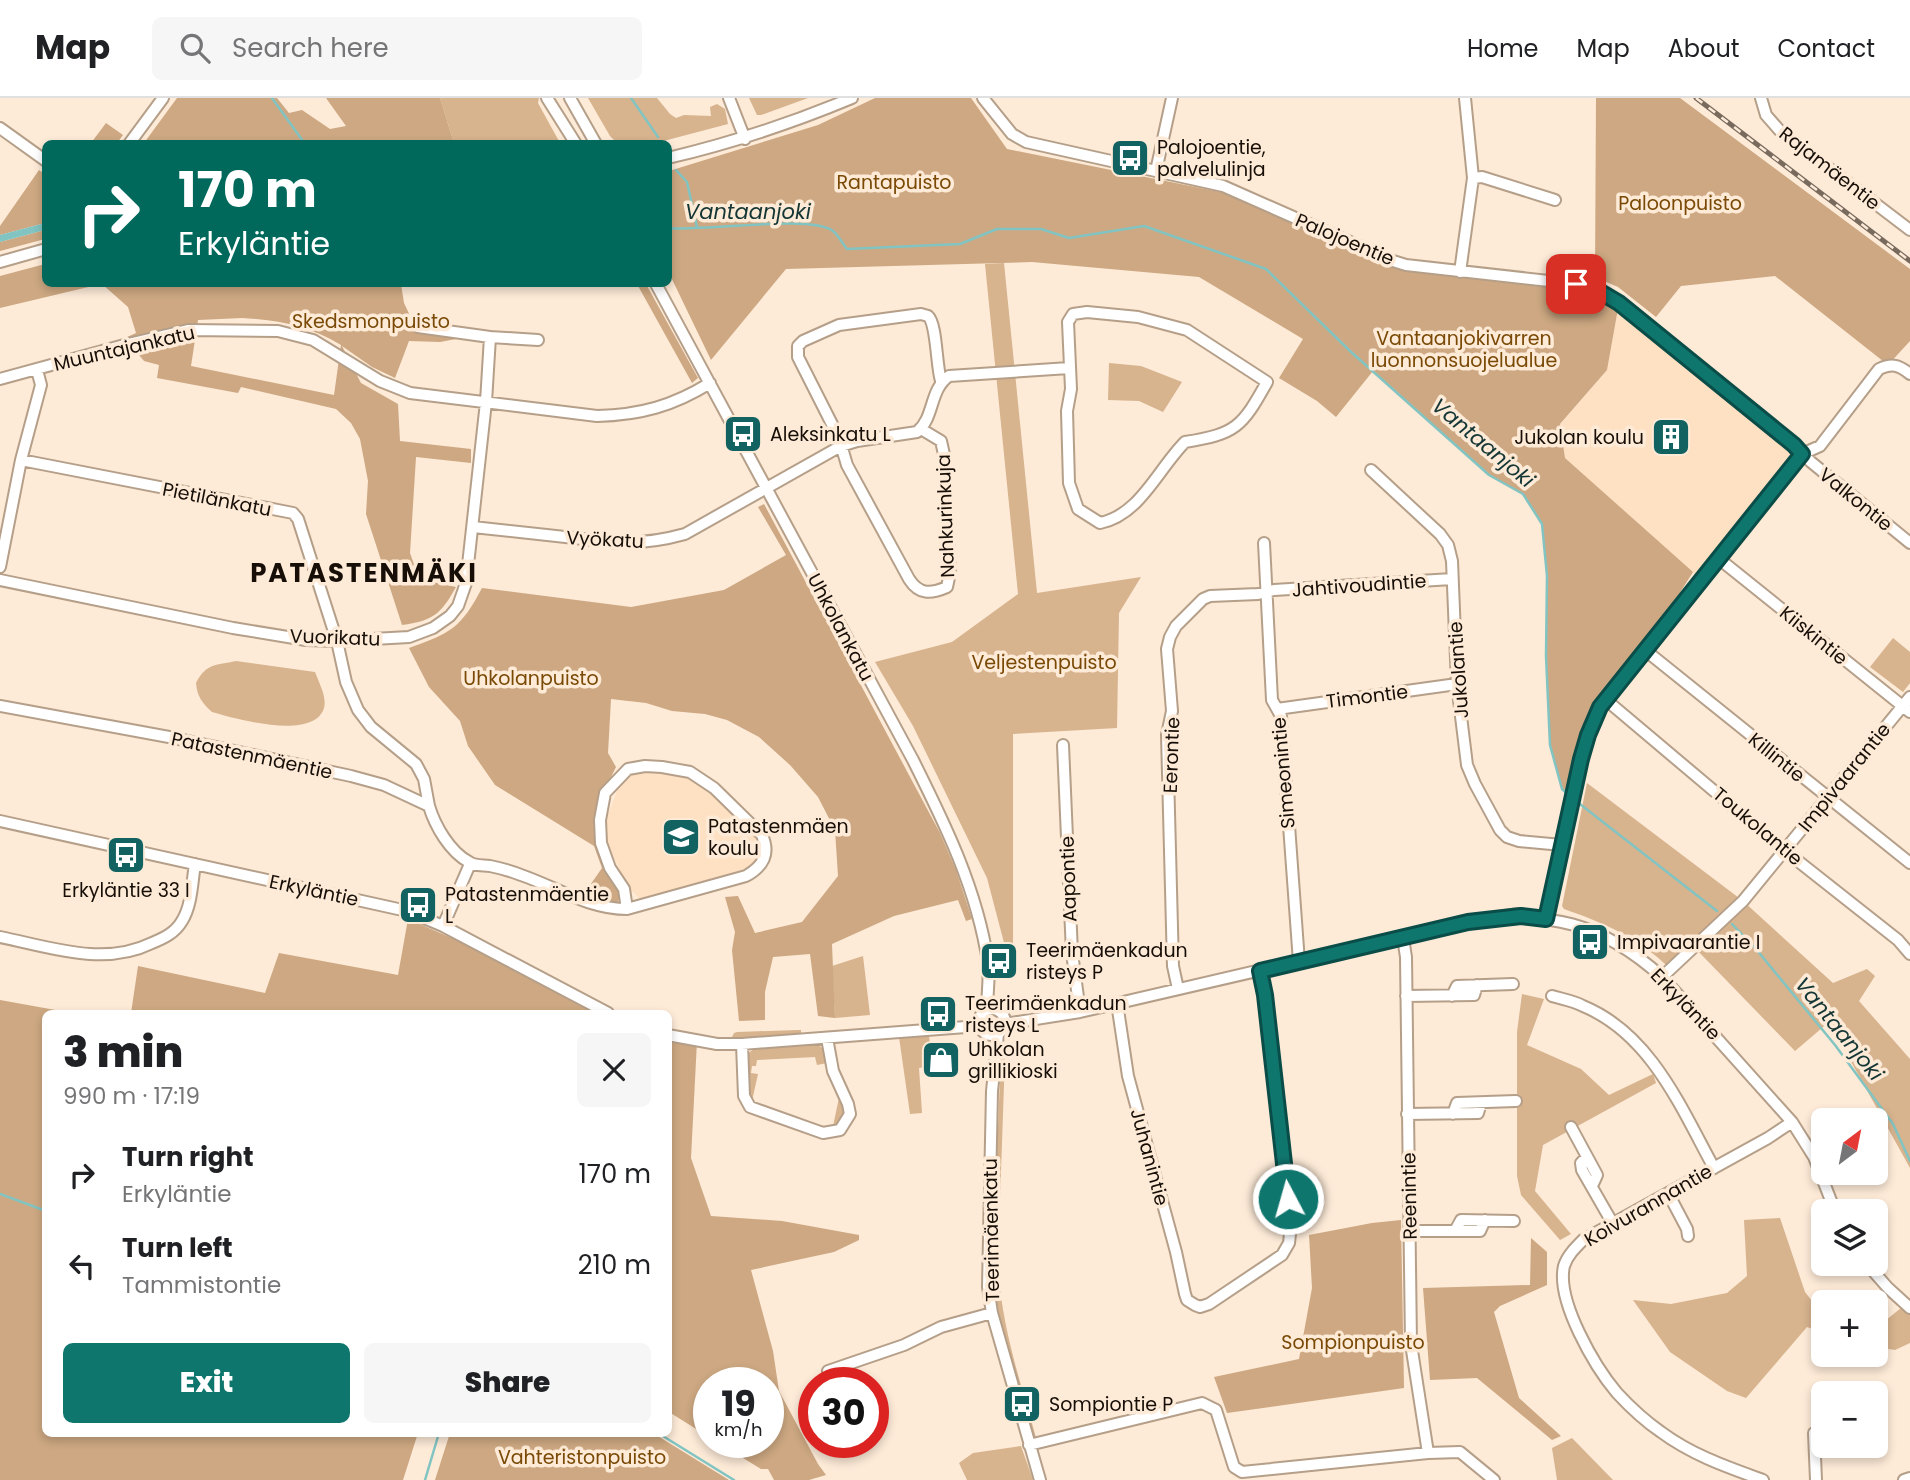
<!DOCTYPE html>
<meta charset="utf-8">
<style>
body{margin:0;font-family:Poppins,sans-serif;background:#f6f6f6;color:#202124;height:100vh;display:flex;flex-direction:column;font-size:26px;white-space:nowrap}
*{box-sizing:border-box;margin:0}
p{font-size:23px;color:#757577}
.icon{flex:none;width:38px;height:38px;fill:none;stroke:currentColor;stroke-width:2;stroke-linecap:round;stroke-linejoin:round}
.map{position:relative;flex:1;overflow:hidden}
.details{position:absolute;left:42px;top:912px;width:630px;height:427px;display:flex;flex-direction:column;background:#fff;border-radius:10px;box-shadow:0 4px 10px #0003}
.details>*{flex:none}
.hud{position:absolute;left:42px;top:42px;width:630px;height:147px;border-radius:10px;box-shadow:0 4px 10px #0003;background:#00695c;color:#fff;overflow:hidden}
.needle{width:46px;rotate:32deg}
.buttons{position:absolute;left:1811px;top:1010px;display:grid;gap:14px}
.buttons a{display:grid;place-items:center;width:77px;height:77px;border-radius:10px;background:#fff;box-shadow:0 4px 10px #0003;font-size:35px}
.speed{position:absolute;left:693px;top:1269px;display:flex;gap:14px;font-size:35px;font-weight:700;text-align:center}
.speed>*{display:grid;place-content:center;width:91px;height:91px;border-radius:50%;background:#fff;box-shadow:0 4px 10px #0003;line-height:1}
.speed small{font-size:18px;font-weight:400}
.speed .limit{border:10px solid #d22;background:#fff;color:#111}
.pin{position:absolute;display:grid;place-items:center;width:60px;height:60px;color:#fff;margin:-30px;border-radius:14px;box-shadow:0 4px 10px #0006}
.me{position:absolute;width:77px;margin:-38px;rotate:354deg;stroke-linejoin:round;filter:drop-shadow(0 0 5px #0008)}
.turn{display:flex;align-items:center;gap:24px;height:147px;padding:0 21px;font-size:32px}
.turn .icon{width:91px;height:91px;stroke-width:2.5}
.turn b{display:block;font-size:49px;line-height:60px}
.round{display:grid;place-items:center;flex:none;width:74px;height:74px;border-radius:10px;background:#f6f6f6}
.headline{display:flex;align-items:center;justify-content:space-between;height:119px;padding:0 21px}
h1{font-size:42px;font-weight:800;line-height:52px}
.primary-button{display:flex;gap:14px;margin-top:auto;padding:14px 21px}
.primary-button a{flex:1;height:80px;border-radius:10px;background:#0f766e;color:#fff;font-size:28px;font-weight:800;line-height:80px;text-align:center}
.primary-button a+a{background:#f6f6f6;color:#202124}
ul{padding:0;list-style:none}
li{display:flex;align-items:center;gap:21px;height:91px;padding:0 21px}
li div{flex:1}
li b{display:block;font-size:26px}
li em{font-style:normal}
header{display:flex;align-items:center;gap:42px;box-sizing:border-box;height:98px;padding:0 35px;background:#fff;border-bottom:2px solid #e0e0e0}
header strong{font-size:33px}
nav{display:flex;gap:38px;margin-inline-start:auto;font-size:24px}
.search{width:490px;height:63px;background:#f6f6f6;display:flex;align-items:center;gap:18px;box-sizing:border-box;padding:0 24px;border-radius:10px;color:#757577;font-size:26px}
.map>svg:first-child{display:block}
.built{fill:#fee0c3}
.green{fill:#d7b38e}
.forest{fill:#cda882;fill-rule:evenodd}
.water{fill:#82c4c2}
.lines{fill:none;stroke-linecap:round;stroke-linejoin:round}
.stream{stroke:#82c4c2;stroke-width:2.5}
.minor-casing{stroke:#b59f89;stroke-width:14}
.minor{stroke:#fff;stroke-width:10}
.rail-casing{stroke:#786b5e;stroke-width:5}
.rail{stroke:#fdead7;stroke-width:2.5;stroke-dasharray:8;stroke-linecap:butt}
.route-casing{stroke:#0a4d48;stroke-width:18}
.route{stroke:#0f766e;stroke-width:12}
.labels{text-anchor:middle;stroke-width:7;stroke-linejoin:round;paint-order:stroke}
.poi-label{font-size:19px;fill:#170f07;stroke:#fdead7;text-anchor:start}
.street-label{font-size:19px;fill:#170f07;stroke:#fdead7}
.park-label{font-size:19px;fill:#794905;stroke:#fdead7}
.water-label{font-size:21px;font-style:italic;fill:#143635;stroke:#fdead7}
.district-label{font-size:26px;font-weight:bold;letter-spacing:2px;fill:#170f07;stroke:#fdead7}
</style>
<header>
<strong>Map</strong>
<div class="search"><svg class="icon" aria-label="search" viewBox="0 0 24 24"><circle cx="10" cy="10" r="6"/><path d="M15 15l6 6"/></svg>Search here</div>
<nav><a>Home</a><a>Map</a><a>About</a><a>Contact</a></nav>
</header>
<div class="map">
<svg width="1910" height="1382" viewBox="0 0 1910 1382">
<rect width="100%" height="100%" fill="#fdead7"/>
<!-- built -->
<path class="built" d="M1619 205 1802 356 1701 482 1565 360 1560 327 1607 272Z
M654 671 692 680 715 697 756 737 762 751 760 759 752 768 698 789 644 805 628 789 605 740 606 722 622 680 632 673Z"/>
<!-- green -->
<path class="green" d="M440 0H539L538 5 560 45H454Z
M588 0H657L670 16 676 20 684 17 711 18 710 9 717 6 725 11 728 26 656 45H617L610 38Z
M749 0H808L761 17H757Z
M1004 165 1037 495 1141 479 1119 515 1117 630 1013 636V879L987 780 913 628 875 564 952 544 1018 496 985 166Z
M1109 265 1141 268 1182 284 1163 314 1139 303 1108 302Z
M1893 540 1910 554V585L1903 594 1870 569Z
M236 563 315 574C319 585 327 599 324 610 314 643 236 621 212 614 202 605 197 598 196 585 207 564 216 568 236 563Z
M1587 685 1743 803 1833 885 1867 871 1875 878 1859 903 1910 961V1070L1829 924 1795 953 1694 849 1670 871C1640 840 1604 825 1564 811L1562 808Z
M1517 809 1540 812C1531 818 1514 814 1502 815 1477 816 1451 824 1426 829L1425 827 1458 818Z
M863 858 870 917 835 920 832 868Z
M1522 896 1544 901 1527 947 1581 971 1609 997 1653 976 1656 985 1543 1047 1535 1093 1571 1136 1560 1142 1521 1097 1517 1078V934Z
M798 932H801V938L730 943 734 935 737 934Z
M929 937 932 968 919 970 922 1015 910 1016 899 939Z
M815 946 823 950 827 965 817 967 815 959 757 962 756 968H752L751 975 758 976 752 1003 753 1006 762 1011 827 1029 833 1028 839 1000 843 999 848 1016 840 1028 827 1032 752 1009 746 999V957L754 951Z
M1001 954 1005 957 999 1132 997 1134 994 1132Z
M1780 1120 1805 1194 1823 1217V1235L1807 1229 1746 1300 1727 1293 1670 1254 1633 1202 1671 1206 1727 1195 1747 1178 1744 1122Z
M996 1143 998 1146C996 1214 1019 1278 1037 1343L1033 1340 1006 1247 994 1197V1146Z
M1906 1206 1910 1210V1245L1895 1252 1876 1249V1230Z
M1572 1340 1613 1382H1557L1552 1350Z
M1021 1348 1033 1382H967L959 1365 973 1355Z"/>
<!-- forest -->
<path class="forest" d="M177 0H277L289 15 302 12 330 31 346 28 326 0H440L454 45H144Z
M875 0H971L1007 51 1220 94 1393 163 1576 186 1619 205 1607 272 1560 326 1565 360 1693 474 1650 542 1599 604 1581 661 1579 699 1562 691 1550 647 1546 558 1547 478 1542 426 1523 396 1489 377 1373 273 1336 319 1317 303 1279 280 1303 241 1199 179 1032 164 786 171 711 262 669 175V73L818 27Z
M1596 0H1680L1910 171V243L1888 267 1775 178 1681 188 1656 219 1618 189 1595 179Z
M106 25 123 37 117 45H91Z
M39 72 45 76V125L0 137V128Z
M45 132V141L0 153V144Z
M45 166 46 186H101L0 210V178Z
M102 186H401L404 205 414 226 446 230 456 241 440 244 409 243 395 280 372 269 342 248 361 285 398 306 400 343 471 351V365L416 359 410 455 416 472 428 483 456 489C441 516 433 523 402 527L366 416 368 383 360 341 351 325 336 311 241 289 238 295 157 280 159 267 144 263 125 240 136 235 128 209ZM242 220C279 222 309 228 341 247L334 297 191 268 198 222Z
M637 186H646L698 280 692 285Z
M764 406 940 735 956 772 972 821 966 823 958 802 894 818 832 846 835 920 818 918 810 856 773 859 765 894V922L739 923 732 852 735 834 725 799 738 798 755 835 802 824 838 778 835 732 818 699 790 667 759 639 727 622 705 616 672 613 646 605 611 601 608 655 616 669 608 685 600 730 621 795 618 804 611 805 586 793 602 770 594 748 495 687 468 648 460 623 429 589 409 550C451 535 461 530 482 490L631 509 724 492 786 457 758 409Z
M408 821 527 873 612 915H131L138 868 265 895 279 855 398 877Z
M0 902 72 915H46V1335H418L403 1382H0Z
M668 934 697 943 691 1060 711 1118 782 1123 859 1137V1142L834 1154 751 1172 773 1253 779 1293 818 1366 826 1377 809 1382H774L768 1371H761L717 1344H768V1284H709V1339L669 1314Z
M1401 1122 1404 1290 1227 1315 1214 1279 1299 1261 1312 1190 1309 1137 1372 1125Z
M1531 1140 1547 1154V1187L1500 1208 1494 1214 1519 1300 1561 1338 1552 1342 1477 1280 1430 1282 1423 1190 1530 1187Z
M450 1335H653L729 1382H435Z"/>
<!-- water -->
<path class="water" d="M45 125V132L0 144V137Z"/>
<g class="lines">
<!-- stream -->
<path class="stream" d="M272 0 305 46
M631 0 658 39
M676 72 687 84 697 129
M668 130C701 134 811 116 833 133 838 137 843 146 847 151L960 146 997 131H1041L1069 140 1144 128 1266 171 1350 253 1489 377 1523 396 1542 426 1547 478 1546 558 1550 647 1562 691 1571 699
M1576 703 1717 813
M1732 826 1756 851 1835 947 1893 1026 1910 1063
M0 1096 46 1113
M658 1335 734 1382
M425 1382 439 1335"/>
<!-- minor casing -->
<g class="minor-casing">
<path id="minor" d="M547 0 576 46
M570 0 596 46
M729 0 745 41
M983 0 1012 36 1026 44 1223 88 1393 163 1406 167 1576 186 1592 189 1603 194 1794 347 1811 364 1910 445
M1761 0 1766 17 1780 33 1910 132
M0 30 46 63
M129 46 163 0
M668 60C732 45 792 25 852 0
M1156 73 1172 0
M1473 80 1482 79 1555 102
M0 164 46 151
M1460 174 1473 80 1465 0
M656 186 913 662C945 726 977 791 988 864 990 880 987 896 987 912
M1087 214 1138 219 1187 232 1267 284C1242 329 1236 336 1185 344 1158 371 1140 417 1100 425L1078 411 1069 385 1067 313 1071 291 1068 224 1073 216Z
M418 229 490 239
M0 281 128 246 188 232 278 233 313 242 380 283 410 295 597 318C640 317 673 308 710 285
M921 331 941 343 945 361 950 475 947 489C931 496 919 497 909 481L847 367 839 340 798 259V248L803 243 839 227 921 216 928 218C937 226 936 267 941 283
M21 362 293 415 298 421 337 543 346 584 358 612 371 629 416 666 424 681 429 708
M1371 372 1440 436 1448 447 1452 463 1457 586 1467 667 1475 686 1500 732 1507 739 1519 743 1562 747
M473 429 611 444C637 446 660 443 685 436L841 348 857 343 917 334C935 319 929 292 949 278L1069 270
M1264 445 1272 602 1281 618 1299 864
M1718 460 1910 614
M0 469 21 362 41 287 37 272
M0 482 233 530 306 542 337 543 409 539 433 530 450 518 458 508 466 485 486 304 490 239 538 242
M1645 552 1910 765
M1605 601 1784 752 1898 842 1910 856
M0 608 169 639 351 678 384 687 429 708C435 728 450 754 469 764 474 768 483 767 490 768 500 770 511 773 521 777 556 789 589 811 627 811L746 778C764 768 770 755 762 737L714 690 690 674 662 669 645 668 628 671 605 695 600 722 601 745 610 770 624 791 627 811
M1277 611 1457 586
M1063 647 1072 855 1080 914
M0 723 407 813 443 828 608 915
M1547 821 1581 661 1588 637 1605 601 1802 356 1820 348 1879 271C1892 265 1899 267 1910 276
M443 828 470 766
M0 839C50 849 103 869 152 845 164 840 175 835 182 823 192 807 192 784 195 766
M1403 840 1406 859 1411 1246 1428 1355
M1662 879 1743 803 1910 599
M1178 891 1173 868 1167 637 1172 613 1167 551 1170 539 1176 528 1203 501 1210 498 1258 496 1274 492 1452 481
M1406 898 1474 897 1477 887
M1452 898 1457 888 1513 886
M1552 898C1562 901 1574 903 1583 908 1651 936 1681 1010 1714 1070
M1117 905 1128 978 1176 1154 1185 1196 1187 1202 1195 1207 1200 1209 1209 1206 1282 1157 1289 1145 1291 1127 1265 896 1260 873
M979 924a13 13 0 1 1 26 0a13 13 0 1 1-26 0Z
M1005 926 1080 914 1468 824C1548 812 1601 824 1662 879L1792 1024 1814 1059 1835 1113
M998 936 992 993 988 1189 992 1215 1040 1382
M668 937 717 946H742L979 928
M742 946 744 998 750 1009 823 1035 840 1032 850 1016 848 1006 833 973 827 940
M1407 1016 1478 1015 1481 1005
M1453 1016 1457 1005 1516 1003
M1571 1029 1597 1077 1592 1088
M1587 1059 1581 1065 1582 1072 1613 1126
M1668 1095 1687 1131 1688 1138
M1409 1133H1480L1485 1122
M1455 1133 1461 1122 1514 1123
M1867 1166 1888 1190 1910 1210
M828 1273 904 1247 941 1229 992 1215
M1814 1335 1816 1382
M1029 1347 1202 1305 1216 1312 1234 1369 1242 1374 1428 1355 1460 1354 1494 1382
M1763 1382C1727 1369 1692 1357 1661 1334 1645 1323 1630 1309 1617 1295 1595 1269 1556 1203 1564 1168 1567 1158 1575 1150 1583 1142L1768 1040 1792 1024
M1904 1382 1910 1380"/>
</g>
<!-- minor -->
<use href="#minor" class="minor"/>
<!-- rail casing -->
<g class="rail-casing">
<path id="rail" d="M1696 0 1910 163"/>
</g>
<!-- rail -->
<use href="#rail" class="rail"/>
</g>
<g class="lines">
<!-- route casing -->
<g class="route-casing">
<path id="route" d="M1288 1101 1265 897 1260 873 1468 824 1521 818 1546 821 1581 661 1588 637 1600 609 1802 356 1794 347 1619 205 1592 189 1576 186"/>
</g>
<!-- route -->
<use href="#route" class="route"/>
</g>
<!-- icons -->
<defs>
<g id="bus-square" transform="scale(2.0125)"><rect x="-9" y="-9" width="18" height="18" rx="4" fill="#116260" stroke="#fdead7"/><path d="M-5-6H5V4H4V6H2V4H-2V6H-4V4H-5ZM-3.5-4V0h7V-4ZM-3.5 1.2v1.5H-2V1.2ZM2 1.2v1.5H3.5V1.2Z" fill="#fff"/></g>
<g id="building-square" transform="scale(2.0125)"><rect x="-9" y="-9" width="18" height="18" rx="4" fill="#116260" stroke="#fdead7"/><path d="M-4-6H4V6H1V3H-1V6H-4ZM-2.5-4.3h1.7v1.8h-1.7ZM.8-4.3h1.7v1.8H.8ZM-2.5-1h1.7V.8h-1.7ZM.8-1h1.7V.8H.8Z" fill="#fff"/></g>
<g id="school-square" transform="scale(2.0125)"><rect x="-9" y="-9" width="18" height="18" rx="4" fill="#116260" stroke="#fdead7"/><path d="M0-5L7-2L0 1L-7-2ZM-4 1L0 2.5L4 1V4Q0 6-4 4Z" fill="#fff"/></g>
<g id="shop-square" transform="scale(2.0125)"><rect x="-9" y="-9" width="18" height="18" rx="4" fill="#116260" stroke="#fdead7"/><path d="M-5-2.5h2.3a2.7 3.5 0 0 1 5.4 0H5L5.5 6h-11ZM-1.5-2.5h3a1.5 2.3 0 0 0-3 0Z" fill="#fff"/></g>
</defs>
<g fill-rule="evenodd">
<use href="#bus-square" x="1130" y="60"/>
<use href="#bus-square" x="743" y="336"/>
<use href="#building-square" x="1671" y="339"/>
<use href="#school-square" x="681" y="739"/>
<use href="#bus-square" x="126" y="757"/>
<use href="#bus-square" x="418" y="807"/>
<use href="#bus-square" x="1590" y="844"/>
<use href="#bus-square" x="999" y="863"/>
<use href="#bus-square" x="938" y="916"/>
<use href="#shop-square" x="941" y="962"/>
<use href="#bus-square" x="1022" y="1306"/>
</g>
<g class="labels">
<!-- poi labels -->
<g class="poi-label">
<text x="1157" y="56">Palojoentie,<tspan x="1157" dy="22">palvelulinja</tspan></text>
<text x="770" y="343">Aleksinkatu L</text>
<text x="1644" y="346" text-anchor="end">Jukolan koulu</text>
<text x="708" y="735">Patastenmäen<tspan x="708" dy="22">koulu</tspan></text>
<text x="126" y="799" text-anchor="middle">Erkyläntie 33 I</text>
<text x="445" y="803">Patastenmäentie<tspan x="445" dy="22">L</tspan></text>
<text x="1617" y="851">Impivaarantie I</text>
<text x="1026" y="859">Teerimäenkadun<tspan x="1026" dy="22">risteys P</tspan></text>
<text x="965" y="912">Teerimäenkadun<tspan x="965" dy="22">risteys L</tspan></text>
<text x="968" y="958">Uhkolan<tspan x="968" dy="22">grillikioski</tspan></text>
<text x="1049" y="1313">Sompiontie P</text>
</g>
<!-- street labels -->
<g class="street-label">
<text transform="translate(1830 70) rotate(38)" y="7">Rajamäentie</text>
<text transform="translate(1345 141) rotate(23)" y="7">Palojoentie</text>
<text transform="translate(124 250) rotate(-13)" y="7">Muuntajankatu</text>
<text transform="translate(217 401) rotate(11)" y="7">Pietilänkatu</text>
<text transform="translate(1856 401) rotate(39)" y="7">Valkontie</text>
<text transform="translate(945 418) rotate(-92)" y="7">Nahkurinkuja</text>
<text transform="translate(605 441) rotate(3)" y="7">Vyökatu</text>
<text transform="translate(1359 487) rotate(-4)" y="7">Jahtivoudintie</text>
<text transform="translate(841 529) rotate(62)" y="7">Uhkolankatu</text>
<text transform="translate(1814 537) rotate(39)" y="7">Kiiskintie</text>
<text transform="translate(335 539) rotate(2)" y="7">Vuorikatu</text>
<text transform="translate(1458 572) rotate(-94)" y="7">Jukolantie</text>
<text transform="translate(1367 598) rotate(-7)" y="7">Timontie</text>
<text transform="translate(252 657) rotate(12)" y="7">Patastenmäentie</text>
<text transform="translate(1171 657) rotate(-88)" y="7">Eerontie</text>
<text transform="translate(1777 659) rotate(39)" y="7">Killintie</text>
<text transform="translate(1283 675) rotate(-95)" y="7">Simeonintie</text>
<text transform="translate(1844 679) rotate(-51)" y="7">Impivaarantie</text>
<text transform="translate(1758 728) rotate(40)" y="7">Toukolantie</text>
<text transform="translate(1068 781) rotate(-92)" y="7">Aapontie</text>
<text transform="translate(314 792) rotate(12)" y="7">Erkyläntie</text>
<text transform="translate(1686 906) rotate(46)" y="7">Erkyläntie</text>
<text transform="translate(1150 1059) rotate(75)" y="7">Juhanintie</text>
<text transform="translate(1409 1098) rotate(-91)" y="7">Reenintie</text>
<text transform="translate(1648 1107) rotate(-30)" y="7">Koivurannantie</text>
<text transform="translate(991 1132) rotate(-91)" y="7">Teerimäenkatu</text>
</g>
<!-- park labels -->
<g class="park-label">
<text x="894" y="91">Rantapuisto</text>
<text x="1680" y="112">Paloonpuisto</text>
<text x="371" y="230">Skedsmonpuisto</text>
<text x="1464" y="247">Vantaanjokivarren<tspan x="1464" dy="22">luonnonsuojelualue</tspan></text>
<text x="1044" y="571">Veljestenpuisto</text>
<text x="531" y="587">Uhkolanpuisto</text>
<text x="1353" y="1251">Sompionpuisto</text>
<text x="582" y="1366">Vahteristonpuisto</text>
</g>
<!-- water labels -->
<g class="water-label">
<text x="748" y="121">Vantaanjoki</text>
<text transform="translate(1483 345) rotate(40)" y="7">Vantaanjoki</text>
<text transform="translate(1839 931) rotate(51)" y="7">Vantaanjoki</text>
</g>
<!-- district labels -->
<g class="district-label">
<text x="364" y="484">PATASTENMÄKI</text>
</g>
</g>
</svg>
<div class="buttons">
<a><svg class="needle" viewBox="-14 -14 28 28"><path d="M0-13l5 13h-10z" fill="#e53935"/><path d="M0 13l5-13h-10z" fill="#757577"/></svg></a>
<a><svg class="icon" aria-label="layers" viewBox="0 0 24 24"><path d="M12 4l9 5-9 5-9-5zM3 14l9 5 9-5"/></svg></a>
<a>+</a>
<a>−</a>
</div>
<div class="speed"><div>19<small>km/h</small></div><div class="limit">30</div></div>
<div class="pin" style="left:1576px;top:186px;background:#d93025"><svg class="icon" aria-label="arrive" viewBox="0 0 24 24"><path d="M6 21V4h12l-3 4 3 4H6"/></svg></div>
<svg class="me" style="left:1288px;top:1101px" viewBox="-20 -20 40 40"><circle r="17" fill="#0f766e" stroke="#fff" stroke-width="3"/><path d="M0-11L8 9 0 5-8 9z" fill="#fff"/></svg>
<div class="hud">
<div class="turn"><svg class="icon" aria-label="right" viewBox="0 0 24 24"><path d="M7 20v-9h11M14 6l5 5-5 5"/></svg><div><b>170 m</b>Erkyläntie</div></div>
</div>
<section class="details">
<div class="headline"><div><h1>3 min</h1><p>990 m · 17:19</p></div><a class="round"><svg class="icon" aria-label="close" viewBox="0 0 24 24"><path d="M6 6l12 12M18 6L6 18"/></svg></a></div>
<ul>
<li><svg class="icon" aria-label="right" viewBox="0 0 24 24"><path d="M7 20v-9h11M14 6l5 5-5 5"/></svg><div><b>Turn right</b><p>Erkyläntie</p></div><em>170 m</em></li>
<li><svg class="icon" aria-label="left" viewBox="0 0 24 24"><path d="M17 20v-9H6M10 6l-5 5 5 5"/></svg><div><b>Turn left</b><p>Tammistontie</p></div><em>210 m</em></li>
</ul>
<div class="primary-button"><a>Exit</a><a>Share</a></div>
</section>
</div>
